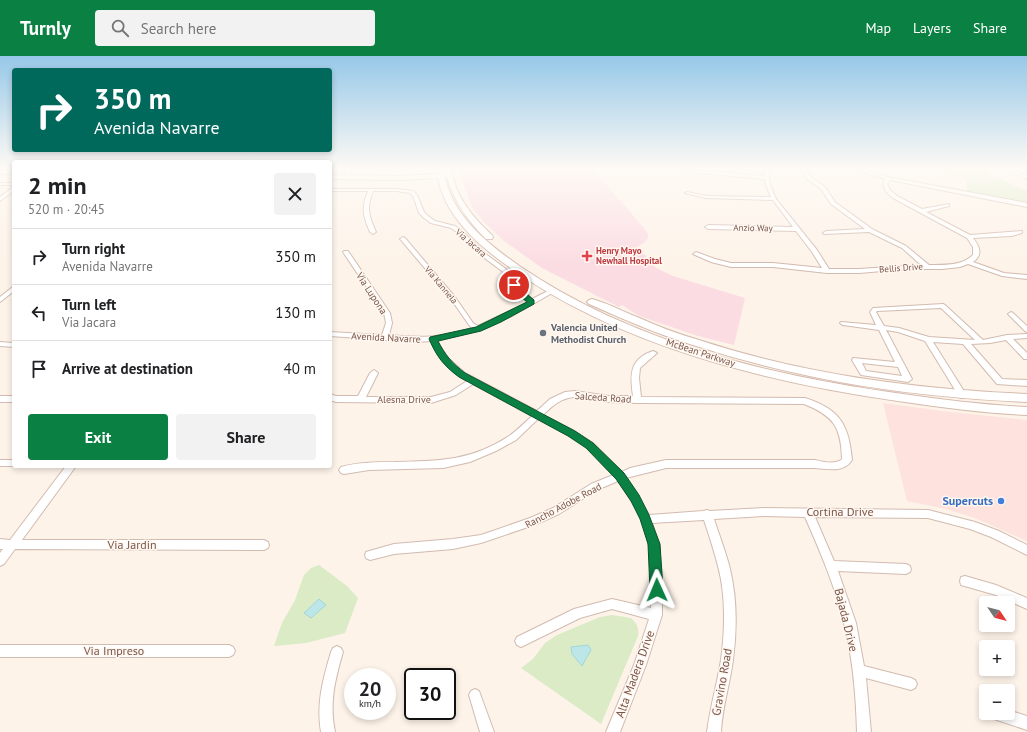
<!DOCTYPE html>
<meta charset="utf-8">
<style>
body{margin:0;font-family:"PT Sans",sans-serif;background:#f2f2f2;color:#202124;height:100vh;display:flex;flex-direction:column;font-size:15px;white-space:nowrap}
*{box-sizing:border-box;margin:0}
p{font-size:13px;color:#757577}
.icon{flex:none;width:22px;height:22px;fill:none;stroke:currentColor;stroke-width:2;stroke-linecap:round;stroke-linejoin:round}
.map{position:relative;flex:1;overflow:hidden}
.details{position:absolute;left:12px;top:104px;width:320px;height:308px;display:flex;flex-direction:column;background:#fff;border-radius:4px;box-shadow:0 2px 6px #0003}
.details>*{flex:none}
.top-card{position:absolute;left:12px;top:12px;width:320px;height:84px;border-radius:4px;box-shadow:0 2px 6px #0003;background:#00695c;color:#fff;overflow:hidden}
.needle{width:26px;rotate:125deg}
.controls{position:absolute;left:979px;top:540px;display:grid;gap:8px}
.controls a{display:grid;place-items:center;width:36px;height:36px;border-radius:4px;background:#fff;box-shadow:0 2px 6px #0003;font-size:20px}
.speed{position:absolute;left:344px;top:612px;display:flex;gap:8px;font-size:20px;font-weight:700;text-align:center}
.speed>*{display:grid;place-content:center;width:52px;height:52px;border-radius:50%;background:#fff;box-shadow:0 2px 6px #0003;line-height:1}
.speed small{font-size:10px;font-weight:400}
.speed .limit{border:2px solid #111;border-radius:6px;background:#fff;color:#111}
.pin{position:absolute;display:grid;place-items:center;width:34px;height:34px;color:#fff;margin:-17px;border:2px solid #fff;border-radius:50%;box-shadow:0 1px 4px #0007}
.me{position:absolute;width:44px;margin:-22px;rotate:359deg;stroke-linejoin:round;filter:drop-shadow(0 0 3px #0008)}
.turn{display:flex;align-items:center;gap:14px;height:84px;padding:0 16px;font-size:18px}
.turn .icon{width:52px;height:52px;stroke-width:2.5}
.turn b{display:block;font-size:28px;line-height:34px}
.round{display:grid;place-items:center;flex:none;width:42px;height:42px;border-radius:4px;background:#f2f2f2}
.summary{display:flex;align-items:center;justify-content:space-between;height:68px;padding:0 16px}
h1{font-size:24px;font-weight:800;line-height:30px}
.action{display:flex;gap:8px;margin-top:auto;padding:8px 16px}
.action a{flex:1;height:46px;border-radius:4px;background:#0b8043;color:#fff;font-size:16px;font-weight:800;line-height:46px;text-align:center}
.action a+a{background:#f2f2f2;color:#202124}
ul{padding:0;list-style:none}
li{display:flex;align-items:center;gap:12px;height:56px;padding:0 16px;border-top:1px solid #e0e0e0}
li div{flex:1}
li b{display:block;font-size:15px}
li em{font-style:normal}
header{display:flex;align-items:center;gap:24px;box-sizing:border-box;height:56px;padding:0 20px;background:#0b8043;color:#fff}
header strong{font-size:19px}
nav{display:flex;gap:22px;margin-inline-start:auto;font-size:14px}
.search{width:280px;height:36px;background:#f2f2f2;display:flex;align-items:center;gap:10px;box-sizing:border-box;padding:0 14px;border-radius:4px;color:#757577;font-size:15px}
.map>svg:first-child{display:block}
.commercial{fill:#fde2dd}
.medical{fill:#fbdce3}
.green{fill:#daebc6}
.water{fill:#bce6e7;stroke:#a2d7d9}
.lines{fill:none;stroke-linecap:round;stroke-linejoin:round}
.minor-casing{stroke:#d2bbb0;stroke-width:2}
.secondary-casing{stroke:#d5bbad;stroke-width:2}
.minor{fill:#fff;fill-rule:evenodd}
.secondary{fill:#fff;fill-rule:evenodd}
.route{fill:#0b8043;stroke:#07532c}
.health-dot{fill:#e0444e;stroke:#fff7f0;stroke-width:1.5}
.worship-dot{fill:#6b7280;stroke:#fff7f0;stroke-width:1.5}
.shop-dot{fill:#3f7fe0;stroke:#fff7f0;stroke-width:1.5}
.labels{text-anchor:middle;stroke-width:3;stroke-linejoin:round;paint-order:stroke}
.far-street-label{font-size:9px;fill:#78564b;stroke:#fff7f0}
.far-health-label{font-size:9px;font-weight:bold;fill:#be3a42;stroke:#fff7f0;text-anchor:start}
.street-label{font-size:10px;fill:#78564b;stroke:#fff7f0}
.worship-label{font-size:10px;font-weight:bold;fill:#5b616d;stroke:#fff7f0;text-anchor:start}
.near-shop-label{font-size:12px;font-weight:bold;fill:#366cbe;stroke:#fff7f0;text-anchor:end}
.near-street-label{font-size:12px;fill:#78564b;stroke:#fff7f0}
</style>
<header>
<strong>Turnly</strong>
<div class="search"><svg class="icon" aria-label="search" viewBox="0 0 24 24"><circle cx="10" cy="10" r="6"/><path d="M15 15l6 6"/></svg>Search here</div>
<nav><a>Map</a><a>Layers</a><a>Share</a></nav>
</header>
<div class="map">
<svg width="1027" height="676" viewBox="0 0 1027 676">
<rect width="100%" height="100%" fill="#fdf3e9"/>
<!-- commercial -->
<path class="commercial" d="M883 347 942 355 1027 364V485L975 462 946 453 907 445Z"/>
<!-- medical -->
<path class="medical" d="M458 113H593L648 177V182L645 186 634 193 645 199 656 212 673 220 745 242 734 289 698 280 639 260 622 249 619 251 542 212 504 185 484 166 472 151 461 122 463 120 461 114Z"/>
<!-- green -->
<path class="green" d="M924 113H978L1027 135V147L967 135 966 123 954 118Z
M319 509 347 530 358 542 345 577 306 587 274 590 282 567 295 544 304 519 311 512Z
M612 559 631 562C637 568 639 571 638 580L601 668 521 612 533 603 545 587 557 579 600 561Z"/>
<!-- water -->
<path class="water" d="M319 543 326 549 311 562 304 557Z
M588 589 591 594 582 610 572 598 571 591Z"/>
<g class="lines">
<!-- minor casing -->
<g class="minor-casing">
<path id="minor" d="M348 113H352L347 122H343V121Z
M678 113 765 120 764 113H768L770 129 776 143 817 194 829 213H859L921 209 902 192 869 176 824 178 823 177 826 175 865 173 831 148 821 133 806 122 802 113H806L810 120 825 131 835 146 872 173 906 190 929 209C944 209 962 210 973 199V191L967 182 893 142 886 136 883 128 885 123 852 113H859L888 121 1027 147V151L890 124 887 128 890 134 897 140 922 153 949 148V150L926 156 970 179 1022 175V177L1012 180 973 182C980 191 983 199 973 206L1004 217 1027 219V223L1002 220 968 208 960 211 942 213H906L859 217H827L773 211H731L711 206 693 198 696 196 715 203 731 207H773L822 212 812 196 796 175 708 173 705 171 708 169 793 171 773 144 706 142 685 137 687 136 706 140 771 141 766 129 765 123 679 115 677 114Z
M1004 113H1010L1027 120V123Z
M0 127H14V129H0Z
M12 132H14V135L0 145V141Z
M330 133H397L413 135 417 139 424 156 428 160 435 165 455 170 462 175 487 199 506 213 520 234 532 243 550 234H554V236L512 260 480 274 437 285 448 302 465 317 537 355 550 343 565 336 575 335 609 340H633C630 320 629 303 653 295L657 297 640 312 639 322 641 341 805 342C840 353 849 369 852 404 844 417 827 413 815 412H666L626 422 638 439 649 459 703 455 707 454 710 455 764 452 928 454 975 466 999 475 1027 489V499L991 481 970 473 928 462 815 461 834 505 906 508 910 510 911 513 910 516 906 518 838 515 856 567 864 610 911 622 915 624 917 628 915 632 911 634 866 622 871 676H857C856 639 853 603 844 567 835 530 820 495 805 461L764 460 714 463C719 479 726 496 730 513 737 542 737 574 733 604 730 628 722 652 721 676H707C710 652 717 628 721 604 725 574 726 540 718 510 714 495 709 479 704 464L652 467 659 488 662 522V559L646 609 620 676H606L634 609 649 563 612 553 580 562 521 591 517 589 515 585 517 581 574 553 612 543 651 552C652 522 653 490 641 462 635 449 626 437 618 425L597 434 559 458 537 468 481 487 453 493 394 498 370 504 366 502 365 499 366 496 394 488 453 483 481 479 530 462 553 452 591 428 613 419 587 391 568 379 538 363 516 384 496 395 470 406 443 412 369 414 344 418 341 417 339 414 341 411C358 406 377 406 395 406 439 405 471 405 509 380 517 375 525 366 532 360L473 328 456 339 431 347 336 346 330 344V338L336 340H358L370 317 374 314 378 317 366 341H431L450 336 467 325C450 316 439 303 431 285L416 286 330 280V276L382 279 386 267 384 257 343 196 344 195H348L390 257 392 267 389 279C419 282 443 282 472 272L469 269 451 243 401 184 400 183 403 181 405 182 455 241 473 267 478 270 528 246 516 236 502 215 483 201 458 177 451 172 431 167 424 162 419 157 413 140 410 137 397 135H373C366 153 369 160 376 176L373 178 370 176C363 160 361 152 368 135H330ZM575 341 609 346 638 347 804 348C834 360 841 371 842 403 835 409 824 406 815 404H666L630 412 622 416 593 387 574 375 543 359C553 349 561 342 575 341Z
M14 230V235L0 246V241Z
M943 248 945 249 983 284 1007 279 1027 278V282L1013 283 1027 297V303H1024L1006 284 990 287 971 288 1002 323 1027 324V330L997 328 963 288 933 286 967 340 966 342H960L925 285 898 276 886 274 912 323 908 326 861 319 852 304 853 302 895 306 879 274 843 269 841 268 840 267 841 266 876 269 870 256 873 252ZM941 252 975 284 929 281 899 272 884 270 876 256 877 255ZM862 307 898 311 902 320 866 315Z
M1011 256 1013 257 1027 270V276L1025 275 1008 258Z
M0 286 14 287V291L0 290Z
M0 340H14V346H0Z
M0 404H14V410H16H0Z
M66 410H76L22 484H264L268 486 269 489 268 492 264 494 15 493 4 508 0 510V497L3 493H0V483L10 484Z
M965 520 996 529 1027 542V553L996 539 961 529 960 525 961 521Z
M0 589H229L233 591 235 595 233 599 229 601H0Z
M337 590 341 592 343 596C335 623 329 648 335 676H321C316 648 323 623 331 596L333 592Z
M475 633 479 635 494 676H480L469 639 471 635Z
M1008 654 1027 660V674L991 662 990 657H1008Z"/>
</g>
<!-- secondary casing -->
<g class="secondary-casing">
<path id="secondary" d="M438 113H444L445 117 446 113H452C453 138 474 163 492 179L493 181 492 183H486C468 165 454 146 447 121H445C453 161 489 189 521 211 633 287 771 320 903 338 944 344 986 349 1027 351V359C986 357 945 352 905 346 769 327 621 291 509 211 478 189 445 160 438 122L399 124 330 123V119L399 120 438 118Z
M0 114H14V118H0Z
M592 243C607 247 622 255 637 261 657 270 678 278 699 284 806 319 916 333 1027 338V346C911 341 804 325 693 289 657 278 623 263 589 248L587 246 589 244Z"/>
</g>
<!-- minor -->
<use href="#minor" class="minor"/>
<!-- secondary -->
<use href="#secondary" class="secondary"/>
</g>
<!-- sky -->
<linearGradient id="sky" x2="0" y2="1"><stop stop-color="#96c8e8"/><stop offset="0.54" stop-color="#fefaf5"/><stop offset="1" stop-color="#fefaf5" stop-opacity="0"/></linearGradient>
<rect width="1027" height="208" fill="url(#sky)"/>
<!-- route -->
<path class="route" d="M514 227 534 244V248L501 266 481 275 438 285C445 299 452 307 465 317L575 375 593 387 624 417 639 439 649 459 660 488 663 534 661 538 657 540 652 538 650 534 648 488 640 463 631 445 616 423 586 392 568 380 459 321C443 309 437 301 429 283L430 281 476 271 527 246 515 236 510 229Z"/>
<!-- markers -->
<path class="health-dot" d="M585 194h4v4h4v4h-4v4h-4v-4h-4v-4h4z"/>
<circle class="worship-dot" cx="543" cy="277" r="4"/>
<circle class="shop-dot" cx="1001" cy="445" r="4"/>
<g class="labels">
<!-- far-street labels -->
<g class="far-street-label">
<text transform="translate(753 172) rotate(1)" y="3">Anzio Way</text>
<text transform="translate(471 187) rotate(41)" y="3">Via Jacara</text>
<text transform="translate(901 212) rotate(-4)" y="3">Bellis Drive</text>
<text transform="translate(441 229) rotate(50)" y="3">Via Kannela</text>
</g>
<!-- far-health labels -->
<g class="far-health-label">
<text x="596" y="198">Henry Mayo<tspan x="596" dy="10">Newhall Hospital</tspan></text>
</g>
<!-- street labels -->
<g class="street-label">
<text transform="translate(372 237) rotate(57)" y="4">Via Lupona</text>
<text transform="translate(386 281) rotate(3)" y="4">Avenida Navarre</text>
<text transform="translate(701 296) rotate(18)" y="4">McBean Parkway</text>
<text transform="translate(603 341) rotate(4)" y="4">Salceda Road</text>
<text x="404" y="347">Alesna Drive</text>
<text transform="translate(563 449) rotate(-28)" y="4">Rancho Adobe Road</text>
</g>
<!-- worship labels -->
<g class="worship-label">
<text x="551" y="275">Valencia United<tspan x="551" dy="12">Methodist Church</tspan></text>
</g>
<!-- near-shop labels -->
<g class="near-shop-label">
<text x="993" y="449">Supercuts</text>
</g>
<!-- near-street labels -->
<g class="near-street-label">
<text x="840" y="460">Cortina Drive</text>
<text x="132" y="493">Via Jardin</text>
<text transform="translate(846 564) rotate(76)" y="4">Bajada Drive</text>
<text x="114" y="599">Via Impreso</text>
<text transform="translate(635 618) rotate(-70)" y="4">Alta Madera Drive</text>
<text transform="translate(722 626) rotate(-80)" y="4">Gravino Road</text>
</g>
</g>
</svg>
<div class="controls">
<a><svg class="needle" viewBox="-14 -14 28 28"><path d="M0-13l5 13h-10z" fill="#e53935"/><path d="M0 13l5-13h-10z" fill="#757577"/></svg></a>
<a>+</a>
<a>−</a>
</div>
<div class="speed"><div>20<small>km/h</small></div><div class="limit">30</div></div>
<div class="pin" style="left:514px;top:229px;background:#d93025"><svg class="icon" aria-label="arrive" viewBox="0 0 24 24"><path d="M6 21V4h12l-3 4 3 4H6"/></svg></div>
<svg class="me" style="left:657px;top:534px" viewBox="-20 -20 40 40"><path d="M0-17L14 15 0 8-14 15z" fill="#0b8043" stroke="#fff" stroke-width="4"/></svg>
<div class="top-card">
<div class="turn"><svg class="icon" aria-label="right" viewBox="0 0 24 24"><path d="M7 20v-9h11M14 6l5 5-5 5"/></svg><div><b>350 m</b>Avenida Navarre</div></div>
</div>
<section class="details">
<div class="summary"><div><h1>2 min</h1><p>520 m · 20:45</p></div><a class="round"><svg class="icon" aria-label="close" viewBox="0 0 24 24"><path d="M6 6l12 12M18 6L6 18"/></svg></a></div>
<ul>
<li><svg class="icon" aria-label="right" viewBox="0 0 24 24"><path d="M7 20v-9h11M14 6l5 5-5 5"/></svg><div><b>Turn right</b><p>Avenida Navarre</p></div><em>350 m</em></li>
<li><svg class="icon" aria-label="left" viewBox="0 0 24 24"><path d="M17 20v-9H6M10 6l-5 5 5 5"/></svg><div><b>Turn left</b><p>Via Jacara</p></div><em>130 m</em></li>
<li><svg class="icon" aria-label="arrive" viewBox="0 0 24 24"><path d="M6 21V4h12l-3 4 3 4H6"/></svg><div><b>Arrive at destination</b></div><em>40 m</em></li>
</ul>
<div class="action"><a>Exit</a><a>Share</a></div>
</section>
</div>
